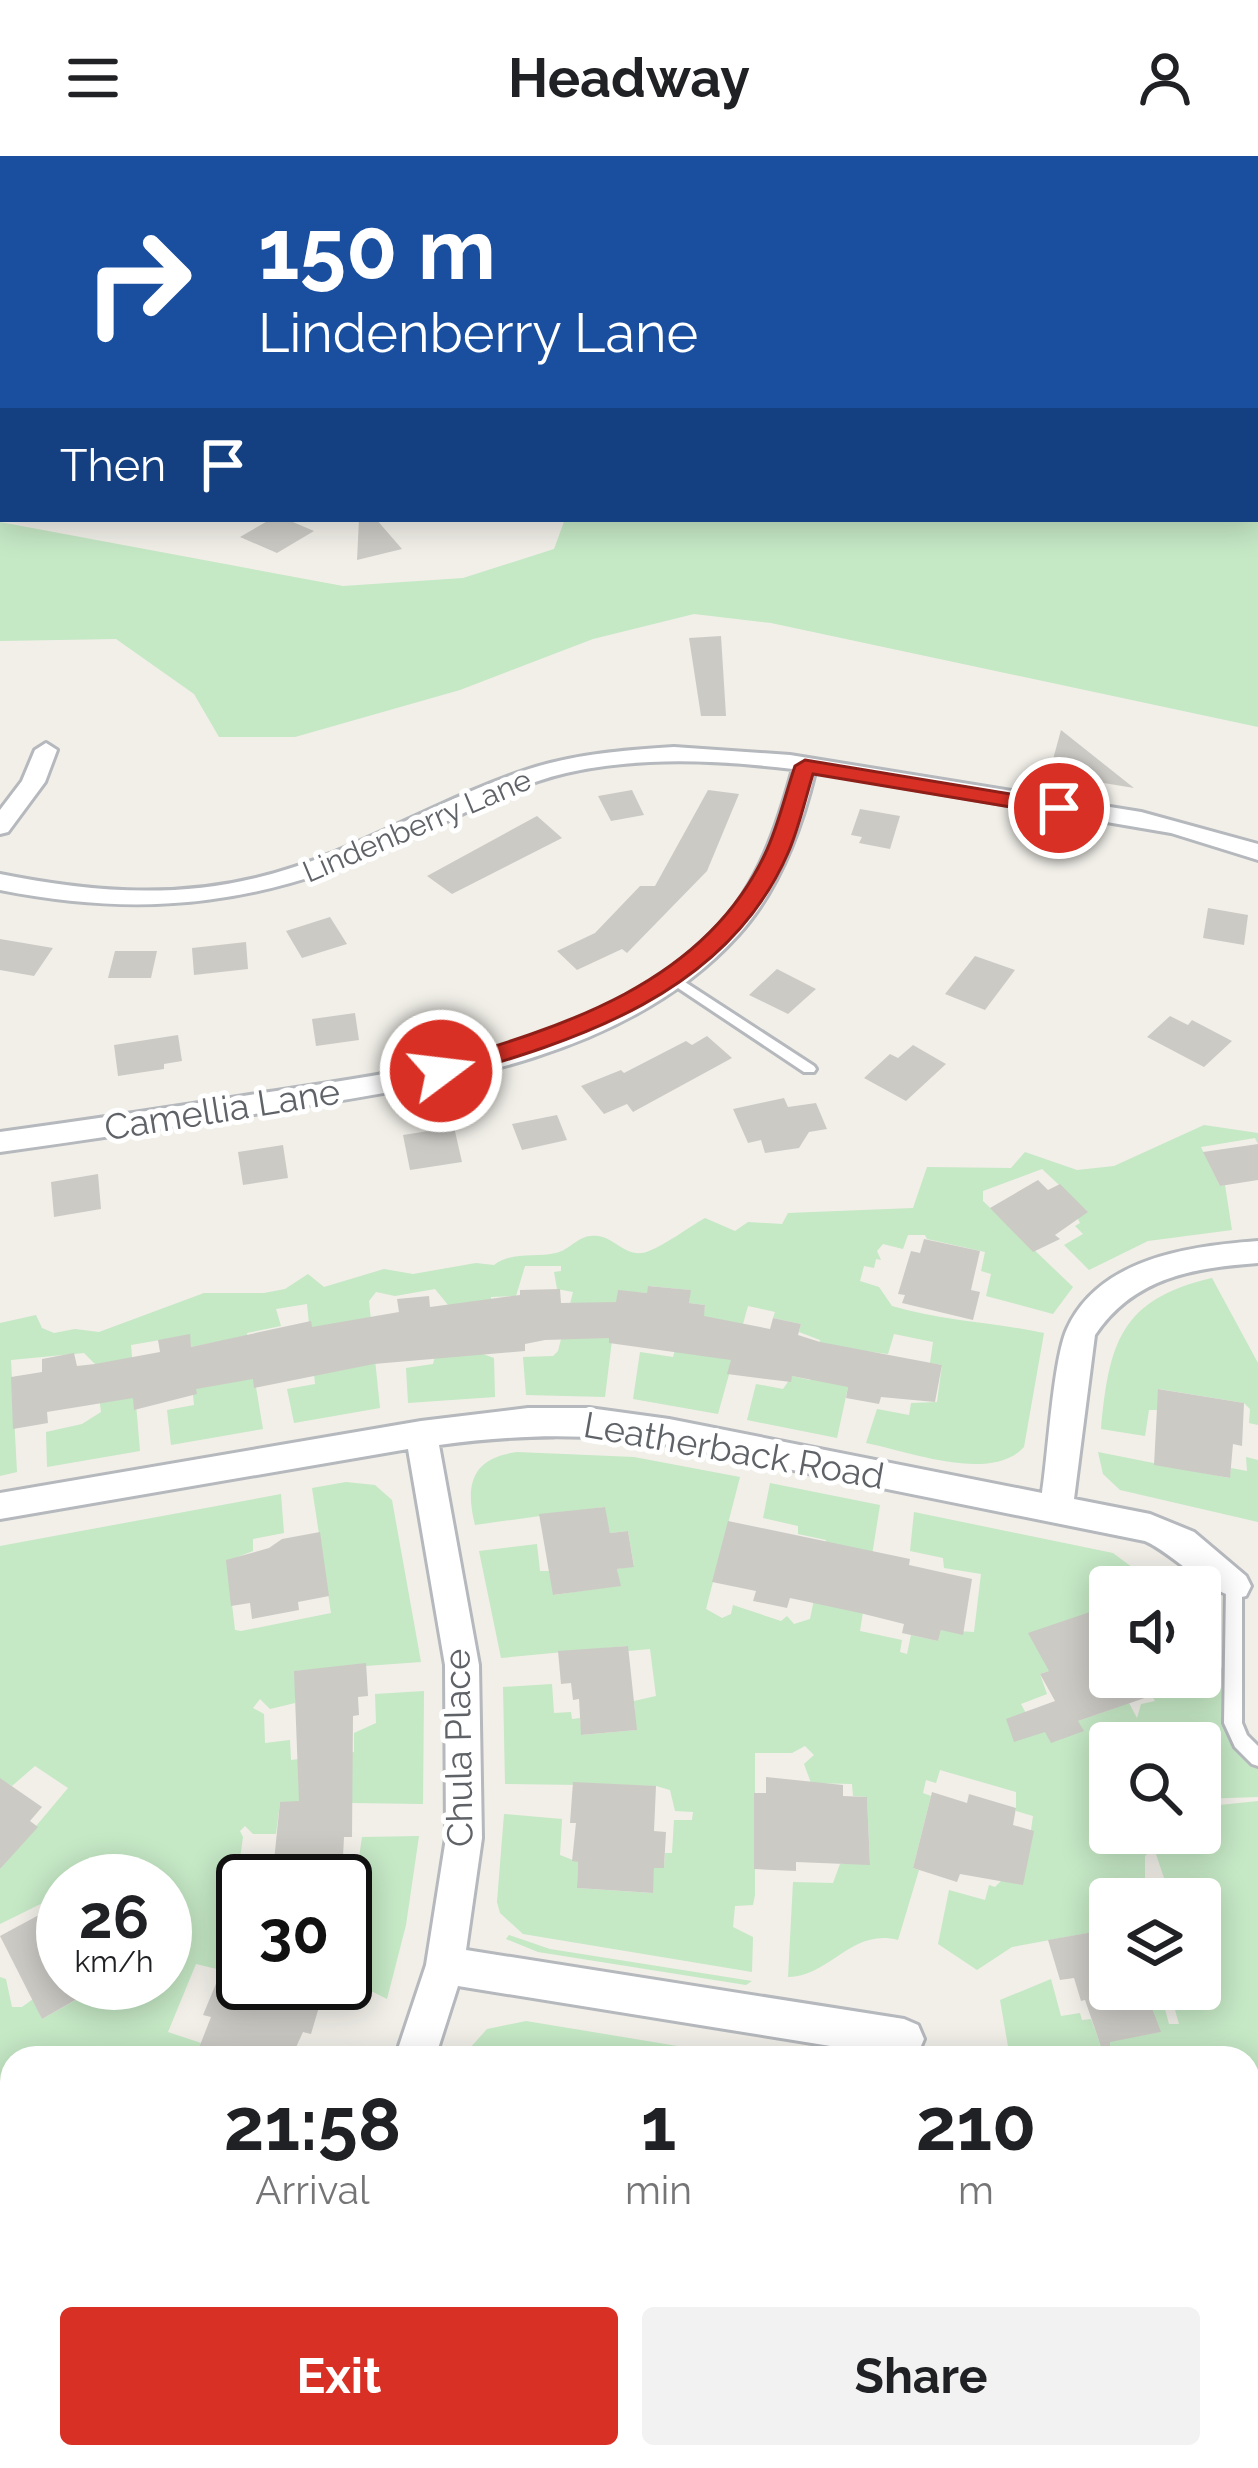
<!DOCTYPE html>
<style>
body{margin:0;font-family:Raleway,sans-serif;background:#f2f2f2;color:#202124;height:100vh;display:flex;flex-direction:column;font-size:45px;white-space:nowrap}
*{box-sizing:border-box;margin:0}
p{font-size:39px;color:#757577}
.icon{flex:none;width:66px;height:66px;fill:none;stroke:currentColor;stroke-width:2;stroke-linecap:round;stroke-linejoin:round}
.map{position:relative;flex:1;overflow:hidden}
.sheet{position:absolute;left:0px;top:1890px;width:1260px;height:423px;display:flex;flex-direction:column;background:#fff;border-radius:36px 36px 0 0;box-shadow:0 6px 30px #0003}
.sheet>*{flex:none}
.guide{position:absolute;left:0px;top:0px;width:1260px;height:366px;box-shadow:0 6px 30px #0003;background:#1a4fa0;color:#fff;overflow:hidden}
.buttons{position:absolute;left:1089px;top:1410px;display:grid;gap:24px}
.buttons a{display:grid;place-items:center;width:132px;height:132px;border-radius:12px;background:#fff;box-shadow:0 6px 30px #0003;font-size:60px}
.speed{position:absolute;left:36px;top:1698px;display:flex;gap:24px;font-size:60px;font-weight:700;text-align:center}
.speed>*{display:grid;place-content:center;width:156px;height:156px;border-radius:50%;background:#fff;box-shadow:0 6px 30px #0003;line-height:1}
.speed small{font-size:30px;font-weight:400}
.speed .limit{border:6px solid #111;border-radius:18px;background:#fff;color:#111}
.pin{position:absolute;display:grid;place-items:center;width:102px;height:102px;color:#fff;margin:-51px;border:6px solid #fff;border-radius:50%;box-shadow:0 3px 12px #0007}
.me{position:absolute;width:132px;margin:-66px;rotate:75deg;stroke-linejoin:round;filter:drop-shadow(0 0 9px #0008)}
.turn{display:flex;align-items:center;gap:42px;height:252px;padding:0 60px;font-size:54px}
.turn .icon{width:156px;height:156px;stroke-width:2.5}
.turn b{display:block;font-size:84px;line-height:102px}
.then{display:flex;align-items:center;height:114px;padding:0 60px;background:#0003;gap:24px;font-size:45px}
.eta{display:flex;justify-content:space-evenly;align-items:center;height:204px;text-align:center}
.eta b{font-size:72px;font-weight:700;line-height:84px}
.primary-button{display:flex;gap:24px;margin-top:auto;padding:24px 60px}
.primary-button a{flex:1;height:138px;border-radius:12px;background:#d93025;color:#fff;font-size:48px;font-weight:700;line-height:138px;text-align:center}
.primary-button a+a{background:#f2f2f2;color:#202124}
header{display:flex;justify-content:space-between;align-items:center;height:156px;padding:0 60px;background:#fff;font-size:54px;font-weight:700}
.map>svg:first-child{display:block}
.green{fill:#c5e8c5}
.building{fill:#cccac5}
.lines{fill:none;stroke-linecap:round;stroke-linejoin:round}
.service-casing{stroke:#b5b8bc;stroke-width:6}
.minor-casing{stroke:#b5b8bc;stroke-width:6}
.service{fill:#fff;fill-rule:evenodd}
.minor{fill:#fff;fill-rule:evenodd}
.route{fill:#d93025;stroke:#8d1f18;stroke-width:3}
.labels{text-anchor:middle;stroke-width:10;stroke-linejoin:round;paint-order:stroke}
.far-street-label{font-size:30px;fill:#5f6368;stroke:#fff}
.street-label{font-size:36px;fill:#5f6368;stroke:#fff}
</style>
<header><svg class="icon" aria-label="menu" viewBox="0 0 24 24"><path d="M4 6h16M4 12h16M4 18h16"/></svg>Headway<svg class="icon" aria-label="person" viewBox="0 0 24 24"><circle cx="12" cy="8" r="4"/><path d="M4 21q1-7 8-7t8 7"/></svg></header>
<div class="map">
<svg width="1258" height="2312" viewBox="0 0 1258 2312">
<rect width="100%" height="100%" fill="#f1efe8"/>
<!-- green -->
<path class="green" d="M565 363H1253L1258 366V571L771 467 694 458 593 483 460 534 295 581H219L194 538 116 483 0 485V366L343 430 463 422 554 393Z
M1204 969 1258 977V988L1255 982 1201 991 1220 1030 1225 1029 1232 1074 1148 1085 1089 1114 1064 1089 1083 1078 1075 1070 1080 1067 1077 1061 1087 1055 1042 1013 983 1035V1045L1073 1131 1053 1158 986 1140 991 1118 981 1115 985 1096 927 1083 925 1079H908L903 1093 883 1088 877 1095 881 1104 876 1103 874 1112 864 1110 860 1125 879 1131 892 1150C943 1165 992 1166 1044 1177L1024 1291C991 1327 911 1296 866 1287L877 1253 909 1259 911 1247 937 1246 942 1209 930 1207 933 1186 894 1178 888 1198 856 1194 837 1282 747 1264 756 1228 783 1233 792 1220 810 1224 820 1184 799 1176 801 1168 773 1162 775 1156 748 1150 718 1258 633 1243 640 1196 673 1201 675 1194 699 1193 705 1149 689 1147 690 1134 649 1130 647 1137 618 1135 605 1241 526 1239 523 1201 553 1200 558 1195 573 1136 557 1133 554 1116 561 1115V1110H525L516 1140 491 1141V1186L483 1198 494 1202 495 1241 408 1247 406 1212 433 1208 448 1149 435 1133 395 1140 376 1136 369 1145 380 1252 294 1267 287 1233 315 1228 307 1148 276 1153 281 1170 247 1177 263 1273 171 1289 167 1254 194 1249 193 1239 216 1186 191 1191 189 1179 131 1189 140 1295 47 1311 46 1276 82 1268 101 1256 95 1208 84 1197 11 1204 17 1316 0 1320V1167L36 1159 42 1172 54 1177 75 1173 99 1176 204 1137H264L285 1133 308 1118 324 1131 384 1113 413 1118 476 1107 494 1109C512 1095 536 1102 556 1097 572 1093 579 1077 598 1080 616 1082 627 1104 649 1095 667 1088 687 1072 705 1062L735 1075 748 1066 782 1068 788 1057 913 1052 927 1011 1011 1012 1025 996 1077 1014 1114 1010Z
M1212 1122 1258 1207V1269L1249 1267 1250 1253 1244 1247 1159 1233 1157 1254H1149L1145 1280 1101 1273C1109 1188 1120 1143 1212 1122Z
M517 1296 634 1301 740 1321 706 1453 722 1462 731 1458 733 1449 781 1465 787 1460 794 1468 810 1463 826 1384 798 1378V1370L763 1362 770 1327 880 1349 860 1475 902 1484 900 1496 907 1498 911 1479 938 1485 941 1474 974 1476 981 1418 944 1412 943 1402 910 1395 914 1356 1113 1397 1136 1414 1144 1431H1110V1452L1097 1457 1049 1515 1040 1518 1047 1538 1021 1548 1029 1563 1078 1565 1129 1547 1137 1562 1141 1548 1155 1545 1140 1521H1200V1502L1222 1512C1221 1553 1221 1586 1258 1612V1641L1200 1643V1587H1110V1677H1200V1651L1258 1645V2312H1175L1169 2301H1248V1902H1010L1000 1844 1051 1823 1061 1860 1080 1857 1082 1864 1091 1863 1100 1887 1160 1876 1151 1848 1163 1846 1169 1868H1179L1169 1833H1200V1743H1171L1154 1692 1145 1700V1737L1158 1743H1110V1773L1012 1791 977 1814 938 1788 949 1734 985 1744 989 1729 995 1731 1001 1725 1031 1674 1033 1660 1016 1655V1636L940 1614 936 1627 926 1624 923 1637 931 1640 913 1712 919 1714 898 1784C851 1772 830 1821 788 1821L793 1726 833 1727 840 1708H870L867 1641 853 1640 852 1628 811 1627 804 1608 814 1599 805 1590 792 1597H755V1739L753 1749 735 1750 733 1771 753 1781 752 1816 523 1778 500 1757 497 1746 504 1658 562 1663 560 1699 578 1706 577 1732 652 1737 654 1712H664L665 1697H672L674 1664H692L693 1656 675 1655 670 1634 656 1630 505 1628 503 1531 552 1528 554 1557 571 1556 572 1563 580 1562 582 1579 636 1574 634 1545 656 1540 650 1493 628 1495 627 1490 501 1502 479 1395 537 1388 540 1415H549L554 1439 620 1429 617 1413 634 1410 628 1375 610 1377 604 1351 475 1369C465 1329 471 1302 517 1296Z
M1098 1296 1229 1322 1231 1312 1247 1315 1246 1301 1258 1304V1366L1120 1334 1103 1318Z
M346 1326 375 1329 392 1344 421 1506 295 1515V1547L270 1553 260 1543 253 1552 264 1558 265 1587 290 1584 291 1604 354 1596V1577L376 1567 375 1538 424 1535 423 1648 280 1646 276 1678H253L245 1670 240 1675 243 1681 238 1717 246 1725 243 1789 229 1816 196 1808 168 1876 201 1887 195 1902H12V1928L0 1924V1821L6 1823 12 1851H22L33 1843 42 1863 92 1835 96 1842 119 1827H165V1725H118L105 1714 85 1725H63V1737L0 1768V1713L68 1632 35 1610 12 1630 0 1623V1390L281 1338 284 1377 253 1383V1395L227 1405 235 1474 241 1475 331 1457 312 1332Z
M419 1680 406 1769 387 1843 345 1822 342 1716 357 1715 362 1681Z
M509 1779 550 1793 752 1825 746 1829 538 1796 506 1783Z
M526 1865 732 1899V1902H461L487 1873Z
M0 2058 12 2062V2301H50V2312H0Z
M398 2301H599L586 2312H400Z
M613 2301H1151L1138 2312H620Z"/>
<!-- building -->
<path class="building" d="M271 363H286L314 375 277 397 240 381Z
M359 363H376L402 393 357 404Z
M721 480 726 560H701L689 482Z
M1061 574 1134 632 1049 618Z
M632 634 644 659 611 665 598 640Z
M708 634 739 638 707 715 627 797 622 793 577 814 557 795 595 777 640 730H655Z
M860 653 900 660 890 693 859 687 862 681 851 679Z
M537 660 562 682 452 738 427 720Z
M1208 752 1248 759 1244 789 1203 782Z
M330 761 347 788 302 802 286 775Z
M0 783 53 792 34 820 0 814Z
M246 786 248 813 194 819 192 792Z
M115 795H157L151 822H108Z
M975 800 1015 814 985 854 945 838Z
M777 813 816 833 788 858 749 839Z
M355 857 359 884 316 890 312 863Z
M1170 860 1188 869 1192 864 1232 885 1204 911 1147 881Z
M178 879 182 905 164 908V913L118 920 114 889Z
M707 880 732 902 633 956 627 948 604 958 581 930 621 914 624 917 686 885 692 889Z
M913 889 946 908 906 945 864 922 890 898 898 902Z
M784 942 788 951 816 947 827 973 809 976 799 992 765 997 761 984 748 987 733 953Z
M557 959 567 984 522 994 512 968Z
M454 971 462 1006 410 1014 403 979Z
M1258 988V1024L1220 1030 1203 996Z
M283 989 288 1022 243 1029 238 996Z
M98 1018 101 1053 54 1061 51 1026Z
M1038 1024 1048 1034 1060 1028 1088 1056 1055 1079 1060 1083 1033 1096 990 1052Z
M924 1083 980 1095 971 1134 980 1136 973 1164 902 1147 905 1139 898 1138 911 1095 920 1097Z
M648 1130 691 1134 689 1147 705 1149 704 1160 770 1173 773 1162 801 1168 798 1179 820 1186 942 1209 935 1246 881 1241 879 1248 846 1242 848 1231 792 1220 791 1226 727 1218 731 1204 609 1187V1182L545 1184 525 1188V1195L374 1208 254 1232 253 1223 196 1233 197 1238 134 1254 133 1242 47 1256 48 1267 13 1273 11 1221 42 1216V1203L74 1197 77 1210 95 1208 160 1196 158 1184 190 1178 191 1191 311 1165 312 1171 399 1156 397 1143 429 1140 430 1151 520 1139V1134L560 1133 561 1147 616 1146 618 1134 647 1137Z
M1158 1233 1244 1247 1242 1290 1233 1288 1230 1322 1154 1309Z
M605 1351 610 1377 628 1375 634 1411 617 1413 621 1430 553 1439 539 1358Z
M728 1365 910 1403 909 1409 972 1423 963 1479 941 1474 938 1485 902 1477 904 1468 860 1457 790 1442 787 1452 753 1445 756 1435 712 1426Z
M320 1376 329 1440 298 1446 299 1454 252 1463 250 1447 231 1450 226 1404 269 1392 282 1383Z
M1096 1454 1110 1478V1521H1190L1191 1526 1078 1565 1084 1575 1051 1587 1045 1576 1014 1586 1006 1563 1055 1545 1040 1518 1049 1515 1028 1477Z
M628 1490 637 1574 581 1579 579 1543 573 1544 571 1527 561 1528 558 1495Z
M366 1507 368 1540 358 1541 359 1559 353 1560 352 1681H344L342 1722 272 1725 280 1646 299 1645 294 1515Z
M766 1621 843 1629V1640L867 1641 870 1709 796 1706V1715L754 1713V1637H766Z
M0 1622 42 1651 30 1665 38 1671 0 1713Z
M573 1626 656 1630 654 1675 666 1676 664 1712H654L653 1737 577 1732 578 1706 572 1705 576 1667H570Z
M932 1636 967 1647 969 1638 1016 1652 1013 1669 1034 1675 1023 1729 960 1718 957 1726 913 1712Z
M63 1746V1827H105L42 1863 0 1780Z
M1110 1773V1833H1145L1161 1876 1110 1886V1902H1105L1085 1844 1081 1845 1074 1822 1060 1824 1048 1784Z
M220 1818 243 1827H326L311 1878 303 1876 291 1902H195L211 1861 203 1859Z"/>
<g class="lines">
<!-- service casing -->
<g class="service-casing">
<path id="service" d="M1257 280H1258V286H1257Z
M671 817 814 910 816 913 814 916H804L666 824 665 821Z
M1234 1423 1240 1425 1242 1430V1567L1247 1579 1258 1590V1610L1252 1608 1235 1591 1224 1567 1226 1430 1228 1425Z"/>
</g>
<!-- minor casing -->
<g class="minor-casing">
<path id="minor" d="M34 0H57L32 3Z
M124 0H144L146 3H126Z
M545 0H561V3H545Z
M1138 0H1168L1136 3Z
M3 10V20L0 21V11Z
M1257 118H1258V128H1257Z
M0 164H3L0 176Z
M0 215H3V225H0Z
M1257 250H1258V262H1257Z
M46 587 57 594 45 626 8 676 0 678V654L22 625 35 594Z
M674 591 790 599 1141 656 1258 688V704L1171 677 815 616C801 674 779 734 738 779 622 908 422 931 261 957 174 971 87 984 0 996V976C88 964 176 951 263 937 420 913 604 891 719 769 759 727 778 668 793 613 717 604 641 600 566 617 510 630 459 661 407 684 267 747 151 764 0 734V718C85 735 170 743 256 722 352 699 435 644 529 613 576 598 625 594 674 591Z
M1258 1085V1107C1193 1112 1134 1121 1095 1179L1074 1343 1150 1358 1194 1376 1246 1420 1251 1430 1246 1440C1221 1449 1175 1398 1145 1385L669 1289C586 1277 521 1278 439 1289L479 1509 482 1682 466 1794 904 1863 918 1869 924 1883 918 1897 905 1902 458 1830 435 1902H395L426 1809 446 1682 445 1509 408 1293 0 1363V1337L421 1265 528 1252H589L669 1263 1042 1337C1048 1299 1053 1204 1067 1173 1099 1102 1190 1090 1258 1085Z
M323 2301H367L368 2312H324Z"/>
</g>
<!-- service -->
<use href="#service" class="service"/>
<!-- minor -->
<use href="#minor" class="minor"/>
</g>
<!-- route -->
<path class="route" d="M805 604 1059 646 1070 652 1059 659 813 618C805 644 799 672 788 697 727 838 577 885 441 923L433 921V909C561 871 704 829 765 698 778 671 785 639 795 610Z"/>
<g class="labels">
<!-- far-street labels -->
<g class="far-street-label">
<text transform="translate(417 670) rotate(-23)" y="10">Lindenberry Lane</text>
</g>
<!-- street labels -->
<g class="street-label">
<text transform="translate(222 953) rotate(-9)" y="13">Camellia Lane</text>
<text transform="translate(734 1294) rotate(10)" y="13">Leatherback Road</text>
<text transform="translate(458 1592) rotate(-91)" y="13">Chula Place</text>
</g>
</g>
</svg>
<div class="buttons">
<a><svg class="icon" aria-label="sound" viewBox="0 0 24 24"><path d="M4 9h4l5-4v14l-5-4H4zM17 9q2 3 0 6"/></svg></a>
<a><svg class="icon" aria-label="search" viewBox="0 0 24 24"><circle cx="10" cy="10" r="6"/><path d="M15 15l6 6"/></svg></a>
<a><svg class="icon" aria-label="layers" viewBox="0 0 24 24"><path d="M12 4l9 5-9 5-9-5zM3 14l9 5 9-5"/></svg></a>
</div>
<div class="speed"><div>26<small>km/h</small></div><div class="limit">30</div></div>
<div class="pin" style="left:1059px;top:652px;background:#d93025"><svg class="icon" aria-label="arrive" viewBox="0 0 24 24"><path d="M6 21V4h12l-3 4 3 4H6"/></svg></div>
<svg class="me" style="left:441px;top:915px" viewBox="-20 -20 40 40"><circle r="17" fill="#d93025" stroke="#fff" stroke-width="3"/><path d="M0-11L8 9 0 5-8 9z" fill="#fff"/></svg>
<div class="guide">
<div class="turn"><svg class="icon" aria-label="right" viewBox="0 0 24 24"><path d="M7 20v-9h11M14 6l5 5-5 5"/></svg><div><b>150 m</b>Lindenberry Lane</div></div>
<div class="then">Then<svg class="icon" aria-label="arrive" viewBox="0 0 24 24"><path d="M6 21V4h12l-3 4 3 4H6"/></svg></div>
</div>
<section class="sheet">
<div class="eta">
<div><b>21:58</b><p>Arrival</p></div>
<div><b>1</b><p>min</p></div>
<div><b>210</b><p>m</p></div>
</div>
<div class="primary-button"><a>Exit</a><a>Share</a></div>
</section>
</div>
